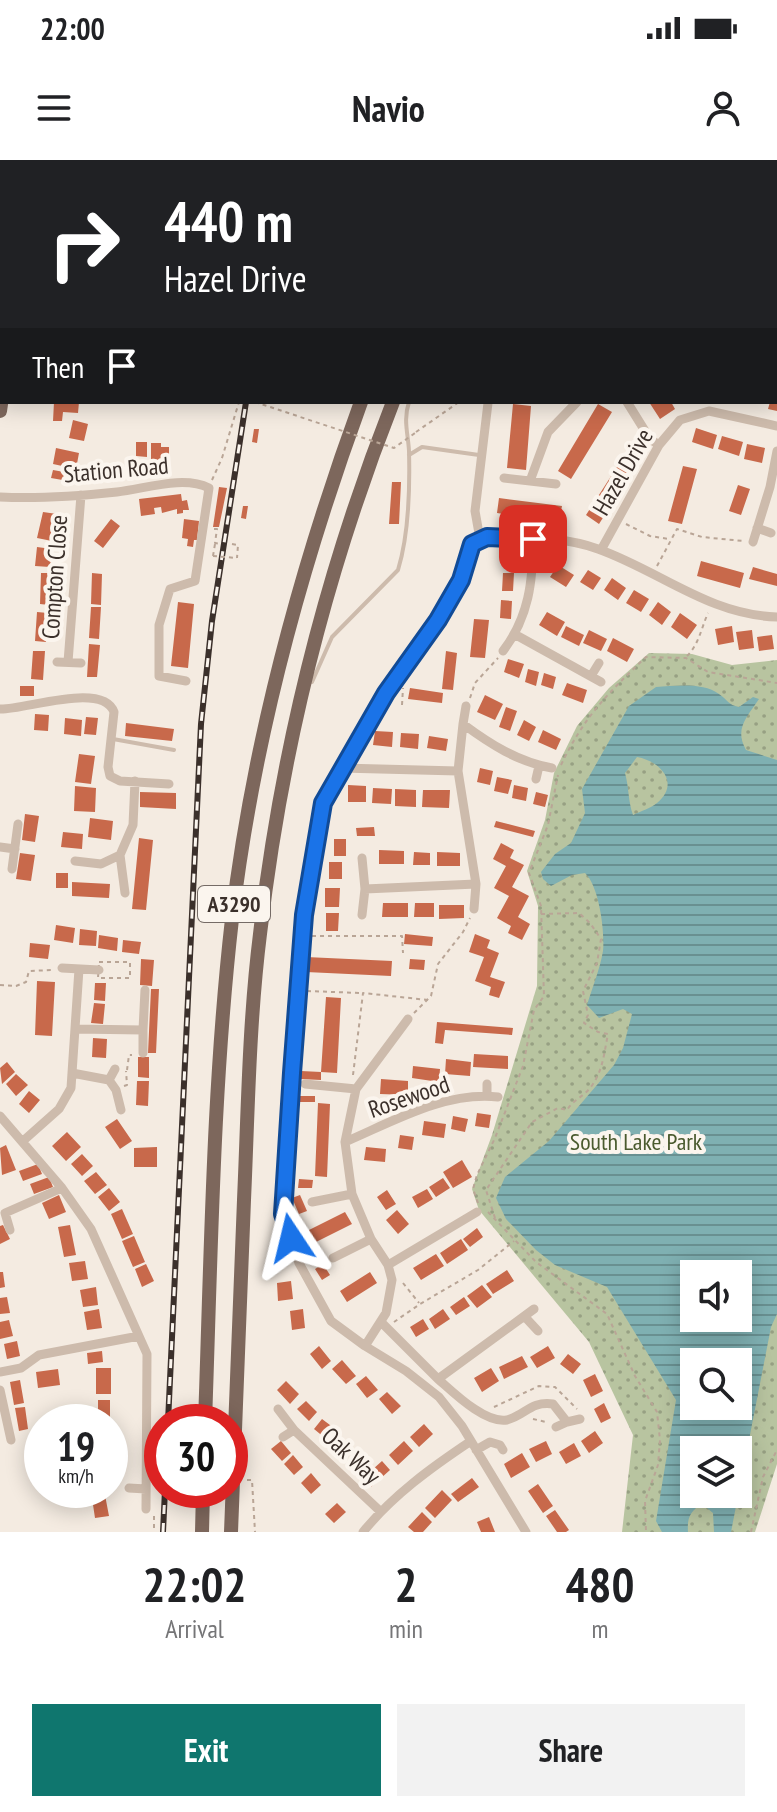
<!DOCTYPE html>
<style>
body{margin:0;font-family:"PT Sans Narrow",sans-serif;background:#f2f2f2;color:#202124;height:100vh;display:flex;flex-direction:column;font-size:30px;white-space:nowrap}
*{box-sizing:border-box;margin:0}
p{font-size:26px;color:#757577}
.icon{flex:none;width:44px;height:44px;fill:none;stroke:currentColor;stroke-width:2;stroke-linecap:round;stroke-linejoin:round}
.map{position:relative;height:1372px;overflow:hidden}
.sheet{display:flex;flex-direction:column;background:#fff;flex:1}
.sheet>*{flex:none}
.top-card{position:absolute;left:0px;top:0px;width:778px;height:244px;box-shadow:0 4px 20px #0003;background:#202124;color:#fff;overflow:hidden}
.fabs{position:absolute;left:680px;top:1100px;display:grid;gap:16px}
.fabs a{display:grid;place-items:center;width:72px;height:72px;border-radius:0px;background:#fff;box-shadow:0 4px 20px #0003;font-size:40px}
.speed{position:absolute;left:24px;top:1244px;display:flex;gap:16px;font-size:40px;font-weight:700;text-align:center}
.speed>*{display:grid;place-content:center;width:104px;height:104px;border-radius:50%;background:#fff;box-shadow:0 4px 20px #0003;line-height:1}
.speed small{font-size:20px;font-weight:400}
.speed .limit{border:12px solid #d22;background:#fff;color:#111}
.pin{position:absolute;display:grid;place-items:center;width:68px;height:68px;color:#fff;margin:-34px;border-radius:16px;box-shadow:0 4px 12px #0006}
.me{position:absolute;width:88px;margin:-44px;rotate:350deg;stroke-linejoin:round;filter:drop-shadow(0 0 6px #0008)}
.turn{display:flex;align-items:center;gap:28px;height:168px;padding:0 32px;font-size:36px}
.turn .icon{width:104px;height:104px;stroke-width:2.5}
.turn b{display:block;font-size:56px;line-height:68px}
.then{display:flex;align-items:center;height:76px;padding:0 32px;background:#0003;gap:16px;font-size:30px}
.eta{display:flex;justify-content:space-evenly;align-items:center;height:136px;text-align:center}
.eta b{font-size:48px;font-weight:800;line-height:56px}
.button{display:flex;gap:16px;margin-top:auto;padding:16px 32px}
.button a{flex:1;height:92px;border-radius:0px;background:#0f766e;color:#fff;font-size:32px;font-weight:800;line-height:92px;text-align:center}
.button a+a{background:#f2f2f2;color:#202124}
.status{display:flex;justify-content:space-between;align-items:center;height:56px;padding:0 40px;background:#fff;direction:ltr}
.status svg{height:22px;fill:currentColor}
header{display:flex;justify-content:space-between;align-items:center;height:104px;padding:0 32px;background:#fff;font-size:36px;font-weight:800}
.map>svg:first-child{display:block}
.forest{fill:url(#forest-firs)}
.park{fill:url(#park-dots);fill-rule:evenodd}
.water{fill:url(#water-rules);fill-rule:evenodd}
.building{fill:#c8694b}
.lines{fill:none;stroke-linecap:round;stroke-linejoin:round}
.path{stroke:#b9a596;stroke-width:2;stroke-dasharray:4 4;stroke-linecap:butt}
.lane{stroke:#cdbbac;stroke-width:4}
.street{stroke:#cdbbac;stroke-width:9}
.primary{stroke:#7d675c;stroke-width:14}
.rail-casing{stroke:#3b302b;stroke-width:6}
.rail{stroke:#fbf5ee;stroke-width:3;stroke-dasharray:9;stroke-linecap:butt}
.path-bridge{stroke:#b9a596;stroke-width:2;stroke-dasharray:4 4;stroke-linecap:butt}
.route-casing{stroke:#114b97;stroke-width:20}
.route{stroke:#1a73e8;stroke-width:14}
.labels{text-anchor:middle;stroke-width:8;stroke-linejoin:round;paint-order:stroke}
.shield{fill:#fbf5ee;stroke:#756b66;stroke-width:2}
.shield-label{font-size:22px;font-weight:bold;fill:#3b302b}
.street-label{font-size:24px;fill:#3b302b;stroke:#fbf5ee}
.park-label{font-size:24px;fill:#4a5a2e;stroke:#fbf5ee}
</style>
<div class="status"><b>22:00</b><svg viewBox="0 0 49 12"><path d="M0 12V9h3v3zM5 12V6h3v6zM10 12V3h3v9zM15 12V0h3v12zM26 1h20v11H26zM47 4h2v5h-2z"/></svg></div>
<header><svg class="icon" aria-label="menu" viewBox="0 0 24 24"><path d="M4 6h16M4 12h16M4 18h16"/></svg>Navio<svg class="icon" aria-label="person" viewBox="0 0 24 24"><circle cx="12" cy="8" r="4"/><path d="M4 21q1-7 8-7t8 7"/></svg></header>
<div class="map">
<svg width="777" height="1372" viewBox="0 0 777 1372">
<defs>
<pattern id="forest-firs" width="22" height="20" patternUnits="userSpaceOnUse" patternTransform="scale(2)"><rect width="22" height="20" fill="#b8c4a0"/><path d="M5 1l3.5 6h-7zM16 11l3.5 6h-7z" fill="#97a083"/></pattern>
<pattern id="park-dots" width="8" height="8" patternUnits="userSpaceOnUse" patternTransform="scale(2)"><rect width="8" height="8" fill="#b8c4a0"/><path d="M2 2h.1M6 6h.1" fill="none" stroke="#97a083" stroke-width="1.8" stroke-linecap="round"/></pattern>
<pattern id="water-rules" width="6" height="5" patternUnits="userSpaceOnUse" patternTransform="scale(2)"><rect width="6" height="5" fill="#7fb0b2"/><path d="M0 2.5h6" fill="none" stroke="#699091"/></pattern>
</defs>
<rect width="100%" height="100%" fill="#f4ebe1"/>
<!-- forest -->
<path class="forest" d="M526 0H777V216L776 2H525Z"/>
<!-- park -->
<path class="park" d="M649 493 692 494 732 505 777 500V1304L755 1372H622L633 1275 589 1182 479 1050 472 1029 492 975 537 826 538 746 527 711 545 660 554 613 577 566 609 528ZM694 1114H738V1158H694ZM694 1202H738V1246H694ZM694 1290H738V1334H694Z"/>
<!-- water -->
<path class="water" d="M656 527C675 526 703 522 719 534 728 540 728 545 739 547L753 537 759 539C747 557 734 569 746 590L777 600V1154L771 1167 731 1372H714L713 1353 702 1344C690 1351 687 1358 688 1372H662L656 1361 676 1240 607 1127 555 1105 536 1090 506 1059 496 1038 505 1017 549 981 614 905 623 888 632 854 623 849 599 858 587 845C592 828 600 809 603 791 605 771 599 726 585 713L572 715 551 726 543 719 541 712 555 694 571 683 585 653 582 629 629 546ZM637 597C660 601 681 623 657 643 651 648 641 651 633 655 628 641 629 627 625 613ZM694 1114H738V1158H694ZM694 1202H738V1246H694ZM694 1290H738V1334H694Z"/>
<!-- building -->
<path class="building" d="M54 242H79L78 253 63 252 62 261H53Z
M649 242H671L675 249 660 259Z
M770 242H777V251L768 249Z
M513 244 531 246 526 310 507 308Z
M598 244 612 252 571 319 558 311Z
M73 260 88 264 84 281 69 278Z
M696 268 717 275 713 289 692 282Z
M254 269H259L257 283 252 282Z
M722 276 743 282 739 296 718 289Z
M136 282H147V297L136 296Z
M151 283H161V287H169V303H151Z
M747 284 765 288 762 303 744 299Z
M56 288 79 293 76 309 53 304Z
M626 293 639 301 599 364 586 355Z
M110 303 111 314 95 316 93 305Z
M683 306 697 309 682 364 668 361Z
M53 310 75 314 74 322 51 318Z
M392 322H401L399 364H389Z
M738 325 750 329 741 355 729 351Z
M219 327 227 328 219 367H213Z
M181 334 182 341 187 340 189 350H183V353L177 354V349L162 353 161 347 154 348 155 354 141 356 139 339Z
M499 338 562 346 559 362 497 353Z
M243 346H248L246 359 241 358Z
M43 352 57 354 52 381 37 378Z
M111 359 120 366 103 388 94 381Z
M184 359 199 361 197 380H194L193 387 187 386 188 379 182 378Z
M37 387 52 389 50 407 35 406Z
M701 401 744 413 740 428 697 416Z
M558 405 574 415 566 427 550 417Z
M753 407 777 414V426L749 419Z
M588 410 601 418 593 430 580 422Z
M41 413H50L49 445 40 444Z
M92 413 102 414 101 445 91 444Z
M503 413H514L513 431H502Z
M612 418 626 428 618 440 604 430Z
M634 430 649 439 641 452 626 443Z
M501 440 512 441 511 459 500 458Z
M178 442 194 444 188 508 171 506Z
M658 442 671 452 662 465 649 455Z
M91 447H101L99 479 89 478Z
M37 452 48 453 46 482 35 481Z
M547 452 565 462 557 476 539 465Z
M680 453 697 465 687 479 671 467Z
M474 459 489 460 485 498 470 497Z
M566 466 584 475 579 486 561 477Z
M732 466 734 482 718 485 715 469Z
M589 470 607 479 601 491 583 483Z
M752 470 754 488 739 490 736 472Z
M772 475 774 489 759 491 757 477Z
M613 478 634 489 627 502 607 491Z
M89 484 100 485 97 517H87Z
M33 491H45L43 520 31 519Z
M446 491 457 493 453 530 442 529Z
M508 499 524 504 519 518 504 512Z
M528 509 539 512 536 526 525 522Z
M544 513 556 517 553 529 541 525Z
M567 523 587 530 583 543 562 535Z
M20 526H34V536H20Z
M410 528 443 533 442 543 408 539Z
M485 535 503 544 495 560 477 552Z
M506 547 517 551 510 571 499 567Z
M35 554 49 555 48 571 34 570Z
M86 557 98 558 96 575 84 574Z
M65 558 82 560 81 576 64 574Z
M524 560 536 567 529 581 517 575Z
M126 563 174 569 172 581 125 576Z
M543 570 561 579 556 590 538 582Z
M375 571 393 572 392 587 373 585Z
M401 573 419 574 418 589 400 587Z
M429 576 448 579 446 591 427 588Z
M79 594 95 596 91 624 75 622Z
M480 608 493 611 490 625 477 622Z
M497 617 512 620 508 634 494 631Z
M348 625 366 626V642H348Z
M514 625 528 628 526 641 512 638Z
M75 626 96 628 95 652 74 651Z
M373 628 392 629 391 644 372 643Z
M395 629 416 630V647L395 646Z
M423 630H450L449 648 422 647Z
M140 632 176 633V649L140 647Z
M536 632 548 635 545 647 533 644Z
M25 654 39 656 35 682 22 680Z
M90 658 113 661 111 680 88 677Z
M496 661 535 671 533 677 494 667Z
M374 667 375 676H357L356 668Z
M63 672 83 674 82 689 61 687Z
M139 678 153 680 146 750 132 749Z
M334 679H346V696H334Z
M501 683 514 690 510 698 524 705 512 727 529 736 518 757 530 764 522 780 508 773 511 766 497 758 509 736 494 728 506 706 493 699Z
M379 690 404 691V704H379Z
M414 692 430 693V705H413Z
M437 692 460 693V706H437Z
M20 693 35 695 31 721 16 719Z
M329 702H342V719H329Z
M56 713H68V728H56Z
M72 722 110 724 109 738 72 736Z
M325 728H340L339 747H325Z
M383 743H408V757H382Z
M415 743H434V757H414Z
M439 745H464V758L439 759Z
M326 753H339L338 771H326Z
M56 765 75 768 73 783 54 780Z
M80 769 97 771 96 786 79 785Z
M405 774 433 777 432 786 404 784Z
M475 774 490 780 487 788 499 793 490 817 505 822 499 838 489 835 491 827 475 821 484 797 469 792Z
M99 775 118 778 117 791 98 788Z
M123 780 141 782 139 794 122 792Z
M30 783 50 785 48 799 29 797Z
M306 797 392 801 391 816 306 812Z
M141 799 154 800 152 826 140 825Z
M410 799 425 800 424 810 409 809Z
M37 821 55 822 52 876 35 875Z
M95 823H106L105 841 94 840Z
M151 829H159L156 893H148Z
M326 837 341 838 337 913 321 912Z
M94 843 105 844 103 864 91 863Z
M437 862 513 868 512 875 445 870 443 884 435 883Z
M93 878 107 879 106 898 92 897Z
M474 894 508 896V909L473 907Z
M138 897H149V918L138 917Z
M446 899 471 902 470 916 445 914Z
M7 902 15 912 2 924 0 908Z
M413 906 440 909 439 922 412 918Z
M301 911 321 912V920L300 919Z
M16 914 28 925 16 936 6 924Z
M381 919 408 921V935L380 934Z
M137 921H149L148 946 136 945Z
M29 931 40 940 29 953 19 944Z
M297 936H315V942H297Z
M318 943 330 944 327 1017 315 1016Z
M477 953 491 955 489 968 475 966Z
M453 956 468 959 465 972 451 969Z
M117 959 132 981 120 989 105 967Z
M424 961 446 964 444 978 422 975Z
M67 972 81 987 66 1001 52 986Z
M400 975 414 977 412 990 398 988Z
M6 985 16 1010 2 1015 0 988Z
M157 987V1007H134V988Z
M366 987 386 989 385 1002 364 1000Z
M82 994 93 1006 82 1016 71 1004Z
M462 1000 472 1017 453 1028 443 1012Z
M38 1004 42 1014 23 1021 19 1011Z
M96 1012 107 1025 95 1034 84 1021Z
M49 1017 53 1027 34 1034 30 1024Z
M443 1018 450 1028 436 1037 429 1027Z
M299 1019 313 1020 312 1028H298Z
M109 1028 120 1042 109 1051 98 1037Z
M427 1029 433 1039 418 1048 412 1037Z
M387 1030 396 1044 386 1050 377 1037Z
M59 1035 66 1052 49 1059 42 1043Z
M300 1035 307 1051 299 1054 292 1038Z
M122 1049 133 1074 122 1079 111 1054Z
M397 1050 409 1064 398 1074 386 1060Z
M345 1052 352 1064 308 1086 301 1074Z
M3 1065 10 1079 0 1084V1066Z
M70 1065 76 1095 64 1097 58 1067Z
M477 1068 483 1077 470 1087 463 1079Z
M134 1076 145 1102 133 1107 122 1081Z
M461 1079 468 1090 447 1104 440 1093Z
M436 1094 444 1106 421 1120 413 1108Z
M85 1101 88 1119 72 1121 69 1103Z
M146 1104 154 1121 142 1127 135 1109Z
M323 1104 330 1115 322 1120 315 1109Z
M507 1110 514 1121 493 1134 486 1124Z
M0 1112H3L5 1127 0 1128Z
M370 1112 377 1123 347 1142 340 1131Z
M291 1121 293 1139 278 1141 277 1123Z
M482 1125 492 1137 477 1148 467 1136Z
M96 1127 98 1145 83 1147 80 1130Z
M7 1137 10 1153 0 1154V1138Z
M464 1137 470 1146 456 1155 450 1147Z
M99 1149 102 1168 87 1170 84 1152Z
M303 1149 305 1168 292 1170 290 1151Z
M443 1149 450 1159 435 1169 429 1159Z
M423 1159 429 1169 416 1177 410 1167Z
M9 1160 13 1176 0 1179V1162Z
M17 1181 20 1196 7 1199 4 1184Z
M319 1186 331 1201 322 1209 310 1194Z
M548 1186 555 1198 537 1208 530 1197Z
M102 1191 103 1202 88 1204 87 1193Z
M568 1194 581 1204 573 1214 560 1204Z
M522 1196 528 1207 504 1219 499 1207Z
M342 1200 356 1216 346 1224 332 1209Z
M96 1208H111V1234H96Z
M491 1208 499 1221 482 1232 474 1218Z
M58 1209 60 1225 38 1228 36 1212Z
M595 1214 603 1231 591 1237 583 1220Z
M366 1216 378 1230 367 1238 356 1224Z
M20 1220 24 1243 14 1245 10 1222Z
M286 1221 299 1234 290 1244 277 1230Z
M387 1232 401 1246 392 1254 379 1239Z
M98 1240H110V1262H98Z
M306 1241 317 1252 309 1261 297 1249Z
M604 1243 611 1258 601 1263 594 1249Z
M25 1247 28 1269 19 1271 15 1248Z
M322 1259 334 1268 325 1278 314 1269Z
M424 1264 433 1274 419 1287 410 1277Z
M595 1271 603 1283 589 1293 581 1281Z
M340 1276 351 1287 342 1296 331 1284Z
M281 1281 291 1293 282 1301 271 1289Z
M404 1281 413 1291 398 1305 389 1295Z
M546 1281 552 1294 536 1302 529 1289Z
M574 1283 581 1296 566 1304 559 1292Z
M110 1285H126V1303H110Z
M522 1293 530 1307 511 1318 504 1304Z
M293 1295 303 1307 294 1315 284 1304Z
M382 1301 390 1310 371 1327 363 1318Z
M311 1313 321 1325 311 1334 301 1323Z
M472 1318 479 1327 458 1342 451 1334Z
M538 1324 553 1346 543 1353 528 1331Z
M442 1330 452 1340 435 1358 425 1348Z
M105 1335 109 1356 95 1358 92 1338Z
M337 1343 346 1352 334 1363 325 1354Z
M555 1350 569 1370 566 1372H557L546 1356Z
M422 1352 432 1362 423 1372H414L408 1367Z
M489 1357 495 1372H481L477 1362Z"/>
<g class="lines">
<!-- path -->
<path class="path" d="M549 0 565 2
M360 2 361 0
M540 2 542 0
M701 2V0
M776 39H777
M776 139H777
M776 209H777
M416 272 459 242
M212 320 222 298 239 242
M626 364 650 376 669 379
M214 369H217L215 383 221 384
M232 384 238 385 237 398
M213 396 215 384
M657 406 677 369 702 377 743 381
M687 496C699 484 701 469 708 453
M470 538 475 523 498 498
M402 545 403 528
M561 605C584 557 607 534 646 497L686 498 708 512 777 523
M312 776H402L403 793
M99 802H130V818H98Z
M0 825 16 826 26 822 29 811 53 810
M307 831 361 833
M414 853 431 836 438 804 463 772 470 758
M127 910 129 895H132
M353 915 363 833 428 840
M124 926 127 925 126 911
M478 1043 473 1029 477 1015 495 978 523 906 534 850 544 836 541 746 529 713 548 665 558 615
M488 1052 536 1102 607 1154 635 1216 657 1252 660 1280 658 1305 645 1341 646 1372
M495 1058 486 1030 532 962 558 948 567 950C573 940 583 937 590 928 603 912 604 893 608 874L598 872 584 863 588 855 583 831 597 803 601 779 590 763 579 753 541 754
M403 1123 419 1143
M394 1162 420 1144 478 1110 514 1081
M494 1247 539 1226 555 1227 577 1249
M533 1259 546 1262
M247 1320H252L255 1372
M155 1325 162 1324
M154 1356V1372
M751 1372 763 1317 777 1290"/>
<!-- lane -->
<path class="lane" d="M409 295 422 287 479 295
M312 522 332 477 398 410C409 374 410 329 409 291 408 273 403 260 409 242
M113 579 174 590"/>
<!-- street -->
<path class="street" d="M151 0 155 2
M627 242 650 279 659 285
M504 318 556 324
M530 321 548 272 577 242
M0 337C38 339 79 336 117 332 145 329 183 315 209 328L195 421 170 429 159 465V516L186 521
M757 368 771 373
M480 379 472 384 461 420 438 460 386 533 341 608 323 643 304 755 283 1054 299 1103 331 1161 365 1186 406 1211 439 1237 462 1266 526 1372
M480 379 487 377C524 378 563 376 598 389 660 411 709 455 777 457
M480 379 475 351 488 243
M753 382 770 327 777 291
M601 390 659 285 680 260 709 251 777 266
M516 475 601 522
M503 491C529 457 533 421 533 379
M57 502 81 503
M68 502 81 335
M591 516 599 503
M0 549C25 550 103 521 114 552L108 607 110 616 120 621 169 624
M463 564 466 546
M341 608 458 611 476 724 474 749
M458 611 463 564C490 584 518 602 552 608
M536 619 539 606
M0 687 15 689
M120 695 125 733
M362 698 365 729 476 724
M75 701 101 704 120 695 133 665 135 621
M12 709 18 664
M362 755 365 729
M62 808 99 810
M76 869 143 870V893
M143 870 145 830
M72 913 109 920 116 930 121 950
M109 920 115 909
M305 924 356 929
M487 936V924
M0 956 62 1028 91 1069 147 1194 146 1349
M23 981 59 949 71 928 79 809
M345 982C392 962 445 931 498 937
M312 1042 352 1034
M10 1070 5 1053 62 1028
M333 1098 371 1079
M388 1105 477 1052
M525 1157 538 1171
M382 1163 438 1219 534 1149
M365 1186 386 1153 392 1120 388 1105 371 1079 352 1034 345 982 356 929 408 859
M0 1212 21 1208 39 1195 139 1176
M438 1219C453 1232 485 1264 507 1260 526 1255 530 1241 553 1244L567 1262 556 1267
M0 1230 11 1280
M278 1249 294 1270
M567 1262 580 1259
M283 1277 294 1270 381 1352
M476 1290 490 1282 500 1285 503 1290
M129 1328 146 1329
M363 1372C393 1335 432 1307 471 1281"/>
<!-- primary -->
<path class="primary" d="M37 2V0
M457 2V0
M490 2 491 0
M0 251 2 237
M205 1262C211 1095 213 925 232 759 253 582 300 409 361 242
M202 1372 203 1330
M231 1372C235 1261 239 1150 244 1040 248 951 249 862 260 774 281 593 326 412 393 242"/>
<!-- rail casing -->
<g class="rail-casing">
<path id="rail" d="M308 2V0
M168 1262 201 564 212 461 246 242
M163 1372 165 1330"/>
</g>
<!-- rail -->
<use href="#rail" class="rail"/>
<!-- path-bridge -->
<path class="path-bridge" d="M255 242 394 288 415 273
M213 396 237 398"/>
</g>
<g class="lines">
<!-- route casing -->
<g class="route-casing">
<path id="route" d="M291 1078 283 1054 292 913 304 755 323 643 386 533 438 460 461 420 472 384 487 377 533 379"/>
</g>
<!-- route -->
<use href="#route" class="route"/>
</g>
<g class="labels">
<!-- shield labels -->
<rect class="shield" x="198" y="726" width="72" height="36" rx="6"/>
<g class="shield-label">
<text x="234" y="752">A3290</text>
</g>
<!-- street labels -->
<g class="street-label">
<text transform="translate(116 310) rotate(-5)" y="8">Station Road</text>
<text transform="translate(623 312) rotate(-60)" y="8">Hazel Drive</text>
<text transform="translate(55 417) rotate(-86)" y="8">Compton Close</text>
<text transform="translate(409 937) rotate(-19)" y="8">Rosewood</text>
<text transform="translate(351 1296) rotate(43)" y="8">Oak Way</text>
</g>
<!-- park labels -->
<g class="park-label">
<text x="636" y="990">South Lake Park</text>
</g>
</g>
</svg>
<div class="fabs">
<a><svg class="icon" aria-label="sound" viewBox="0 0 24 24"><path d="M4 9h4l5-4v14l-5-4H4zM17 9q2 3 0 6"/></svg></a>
<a><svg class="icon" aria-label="search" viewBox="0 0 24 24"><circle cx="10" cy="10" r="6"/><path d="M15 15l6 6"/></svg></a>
<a><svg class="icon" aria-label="layers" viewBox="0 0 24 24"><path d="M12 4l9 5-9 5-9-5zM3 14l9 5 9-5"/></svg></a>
</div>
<div class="speed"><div>19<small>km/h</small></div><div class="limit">30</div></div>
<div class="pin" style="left:533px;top:379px;background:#d93025"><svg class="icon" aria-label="arrive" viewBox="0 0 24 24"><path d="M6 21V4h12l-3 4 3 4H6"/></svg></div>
<svg class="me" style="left:291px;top:1078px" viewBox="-20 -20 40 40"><path d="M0-17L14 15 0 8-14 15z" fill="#1a73e8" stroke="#fff" stroke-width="4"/></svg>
<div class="top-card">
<div class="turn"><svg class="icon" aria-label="right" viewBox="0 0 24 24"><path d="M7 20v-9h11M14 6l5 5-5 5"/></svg><div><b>440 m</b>Hazel Drive</div></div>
<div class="then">Then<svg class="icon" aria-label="arrive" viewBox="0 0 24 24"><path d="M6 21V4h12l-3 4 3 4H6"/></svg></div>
</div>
</div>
<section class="sheet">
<div class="eta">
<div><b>22:02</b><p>Arrival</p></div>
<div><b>2</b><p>min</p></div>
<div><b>480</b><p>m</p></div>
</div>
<div class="button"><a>Exit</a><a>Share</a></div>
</section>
